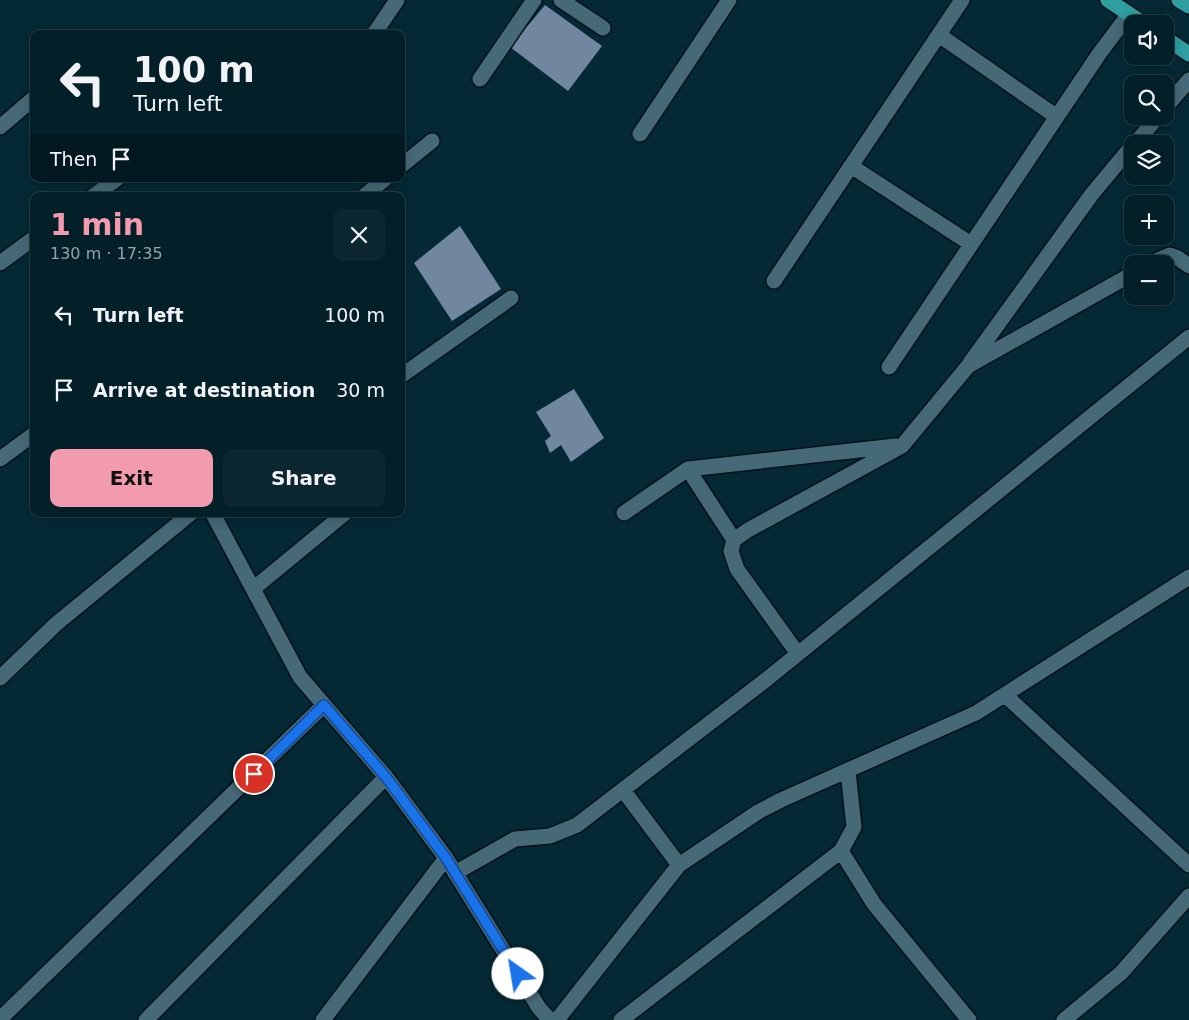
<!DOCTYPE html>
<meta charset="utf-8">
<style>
body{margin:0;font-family:"DejaVu Sans",sans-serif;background:#0d2730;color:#f1f3f6;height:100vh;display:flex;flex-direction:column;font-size:19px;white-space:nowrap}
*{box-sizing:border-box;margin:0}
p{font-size:16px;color:#97a2a8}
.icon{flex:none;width:28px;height:28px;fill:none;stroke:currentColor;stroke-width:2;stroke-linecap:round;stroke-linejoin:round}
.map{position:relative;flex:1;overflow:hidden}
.sheet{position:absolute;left:30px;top:192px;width:375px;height:325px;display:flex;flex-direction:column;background:#031f28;border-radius:10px;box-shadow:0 2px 12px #0003,0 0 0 1px #243d45}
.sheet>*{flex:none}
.hud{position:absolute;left:30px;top:30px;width:375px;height:152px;border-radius:10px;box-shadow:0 2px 12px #0003,0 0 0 1px #243d45;background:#031f28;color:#f1f3f6;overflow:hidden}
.fabs{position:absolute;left:1124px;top:15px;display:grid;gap:10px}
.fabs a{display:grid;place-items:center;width:50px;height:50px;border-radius:10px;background:#031f28;box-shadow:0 2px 12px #0003,0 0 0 1px #243d45;font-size:25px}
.pin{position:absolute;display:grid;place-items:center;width:42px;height:42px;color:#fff;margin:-21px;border:2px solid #fff;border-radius:50%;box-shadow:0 1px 5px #0007}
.me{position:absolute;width:55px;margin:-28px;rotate:328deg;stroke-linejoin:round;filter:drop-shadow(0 0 4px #0008)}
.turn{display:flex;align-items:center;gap:18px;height:105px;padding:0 20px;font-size:22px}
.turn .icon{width:65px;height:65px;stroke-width:2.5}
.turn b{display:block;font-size:35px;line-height:42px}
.then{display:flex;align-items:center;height:48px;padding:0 20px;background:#0003;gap:10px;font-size:19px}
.round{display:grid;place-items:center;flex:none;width:52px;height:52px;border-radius:10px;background:#0d2730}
.head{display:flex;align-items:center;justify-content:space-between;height:85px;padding:0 20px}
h1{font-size:30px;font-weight:700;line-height:38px;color:#f29aae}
.action{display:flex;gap:10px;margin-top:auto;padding:10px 20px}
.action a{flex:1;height:58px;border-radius:10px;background:#f29aae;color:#111;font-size:20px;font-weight:700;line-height:58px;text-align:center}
.action a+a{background:#0d2730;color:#f1f3f6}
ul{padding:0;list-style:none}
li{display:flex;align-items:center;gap:15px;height:75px;padding:0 20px}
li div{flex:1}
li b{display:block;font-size:19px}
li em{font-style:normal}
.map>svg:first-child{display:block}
.building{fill:#71869f}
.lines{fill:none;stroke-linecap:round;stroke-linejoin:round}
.minor-casing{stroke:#001119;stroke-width:18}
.highway-casing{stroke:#001119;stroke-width:18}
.minor{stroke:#466977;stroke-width:15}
.highway{stroke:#2e9ea1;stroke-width:15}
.route-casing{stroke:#114b97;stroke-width:12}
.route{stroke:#1a73e8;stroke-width:9}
</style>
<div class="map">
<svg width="1189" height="1020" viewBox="0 0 1189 1020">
<rect width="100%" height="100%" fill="#042935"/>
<!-- building -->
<path class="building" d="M545 5 602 46 568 91 510 47Z
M460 226 501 289 452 321 414 263Z
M574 389 604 438 571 462 561 445 550 453 545 441 551 436 536 412Z"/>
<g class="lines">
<!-- minor casing -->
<g class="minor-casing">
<path id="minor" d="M561 0 603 28
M374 34 397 0
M939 35 1057 117
M480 79 534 0
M1165 108 1189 80
M0 127 34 98
M640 134 729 0
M1135 144 1158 116
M401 166 432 141
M851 166 971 244
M93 196 117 179
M364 196 385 179
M0 263 34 238
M1149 264 1170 255 1178 258 1189 266
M774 281 962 0
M970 363 1092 194 1132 146
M889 367 1099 54 1129 14
M401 376 511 298
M0 459 34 434
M688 469 734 540
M624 513 688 469 896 446
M213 514 300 677 386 777 446 858 539 1008 550 1020
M253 589 344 514
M798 654 737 569 731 551 734 540 748 530 902 446 968 366 1132 274
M0 678 56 624 190 514
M1005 695 1189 865
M623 790 679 865
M841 851 874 904 969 1020
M455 873 515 839 550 836 577 825 767 679 1189 337
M0 1019 324 705
M146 1020 386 777
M323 1020 446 858
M557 1020 679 865 758 812 781 800 976 713 1189 577
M621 1020 841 851 854 827 848 771
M1064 1020 1121 973 1189 896"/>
</g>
<!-- highway casing -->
<g class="highway-casing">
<path id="highway" d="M1108 0 1144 24
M1179 0 1189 6
M1165 38 1189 54"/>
</g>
<!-- minor -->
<use href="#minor" class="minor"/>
<!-- highway -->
<use href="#highway" class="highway"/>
</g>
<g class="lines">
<!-- route casing -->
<g class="route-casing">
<path id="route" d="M254 774 324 705 386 777 446 858 518 974"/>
</g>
<!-- route -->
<use href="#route" class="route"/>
</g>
</svg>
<div class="fabs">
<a><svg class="icon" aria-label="sound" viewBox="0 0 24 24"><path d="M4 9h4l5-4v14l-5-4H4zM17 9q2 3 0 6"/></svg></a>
<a><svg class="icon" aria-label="search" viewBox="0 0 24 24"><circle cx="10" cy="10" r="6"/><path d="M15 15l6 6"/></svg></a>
<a><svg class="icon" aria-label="layers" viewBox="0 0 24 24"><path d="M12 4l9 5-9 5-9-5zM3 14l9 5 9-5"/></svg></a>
<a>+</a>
<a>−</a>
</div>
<div class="pin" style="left:254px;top:774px;background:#d93025"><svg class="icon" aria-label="arrive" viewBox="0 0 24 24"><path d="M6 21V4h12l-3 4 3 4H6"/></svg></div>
<svg class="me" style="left:518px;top:974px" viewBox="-20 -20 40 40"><circle r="19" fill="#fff"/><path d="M0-13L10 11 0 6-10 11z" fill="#1a73e8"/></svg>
<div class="hud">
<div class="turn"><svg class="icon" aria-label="left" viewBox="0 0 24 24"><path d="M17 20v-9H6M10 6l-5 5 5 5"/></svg><div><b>100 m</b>Turn left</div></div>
<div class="then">Then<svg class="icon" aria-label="arrive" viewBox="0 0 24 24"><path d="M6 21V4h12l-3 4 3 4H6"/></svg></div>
</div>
<section class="sheet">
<div class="head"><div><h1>1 min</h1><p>130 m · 17:35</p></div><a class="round"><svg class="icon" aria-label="close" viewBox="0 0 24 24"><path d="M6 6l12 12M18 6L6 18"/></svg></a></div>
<ul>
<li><svg class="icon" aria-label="left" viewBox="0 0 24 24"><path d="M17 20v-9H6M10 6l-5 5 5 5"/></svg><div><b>Turn left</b></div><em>100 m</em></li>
<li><svg class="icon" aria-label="arrive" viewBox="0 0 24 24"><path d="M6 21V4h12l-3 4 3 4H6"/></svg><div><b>Arrive at destination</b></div><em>30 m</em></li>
</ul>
<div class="action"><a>Exit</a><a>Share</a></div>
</section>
</div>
